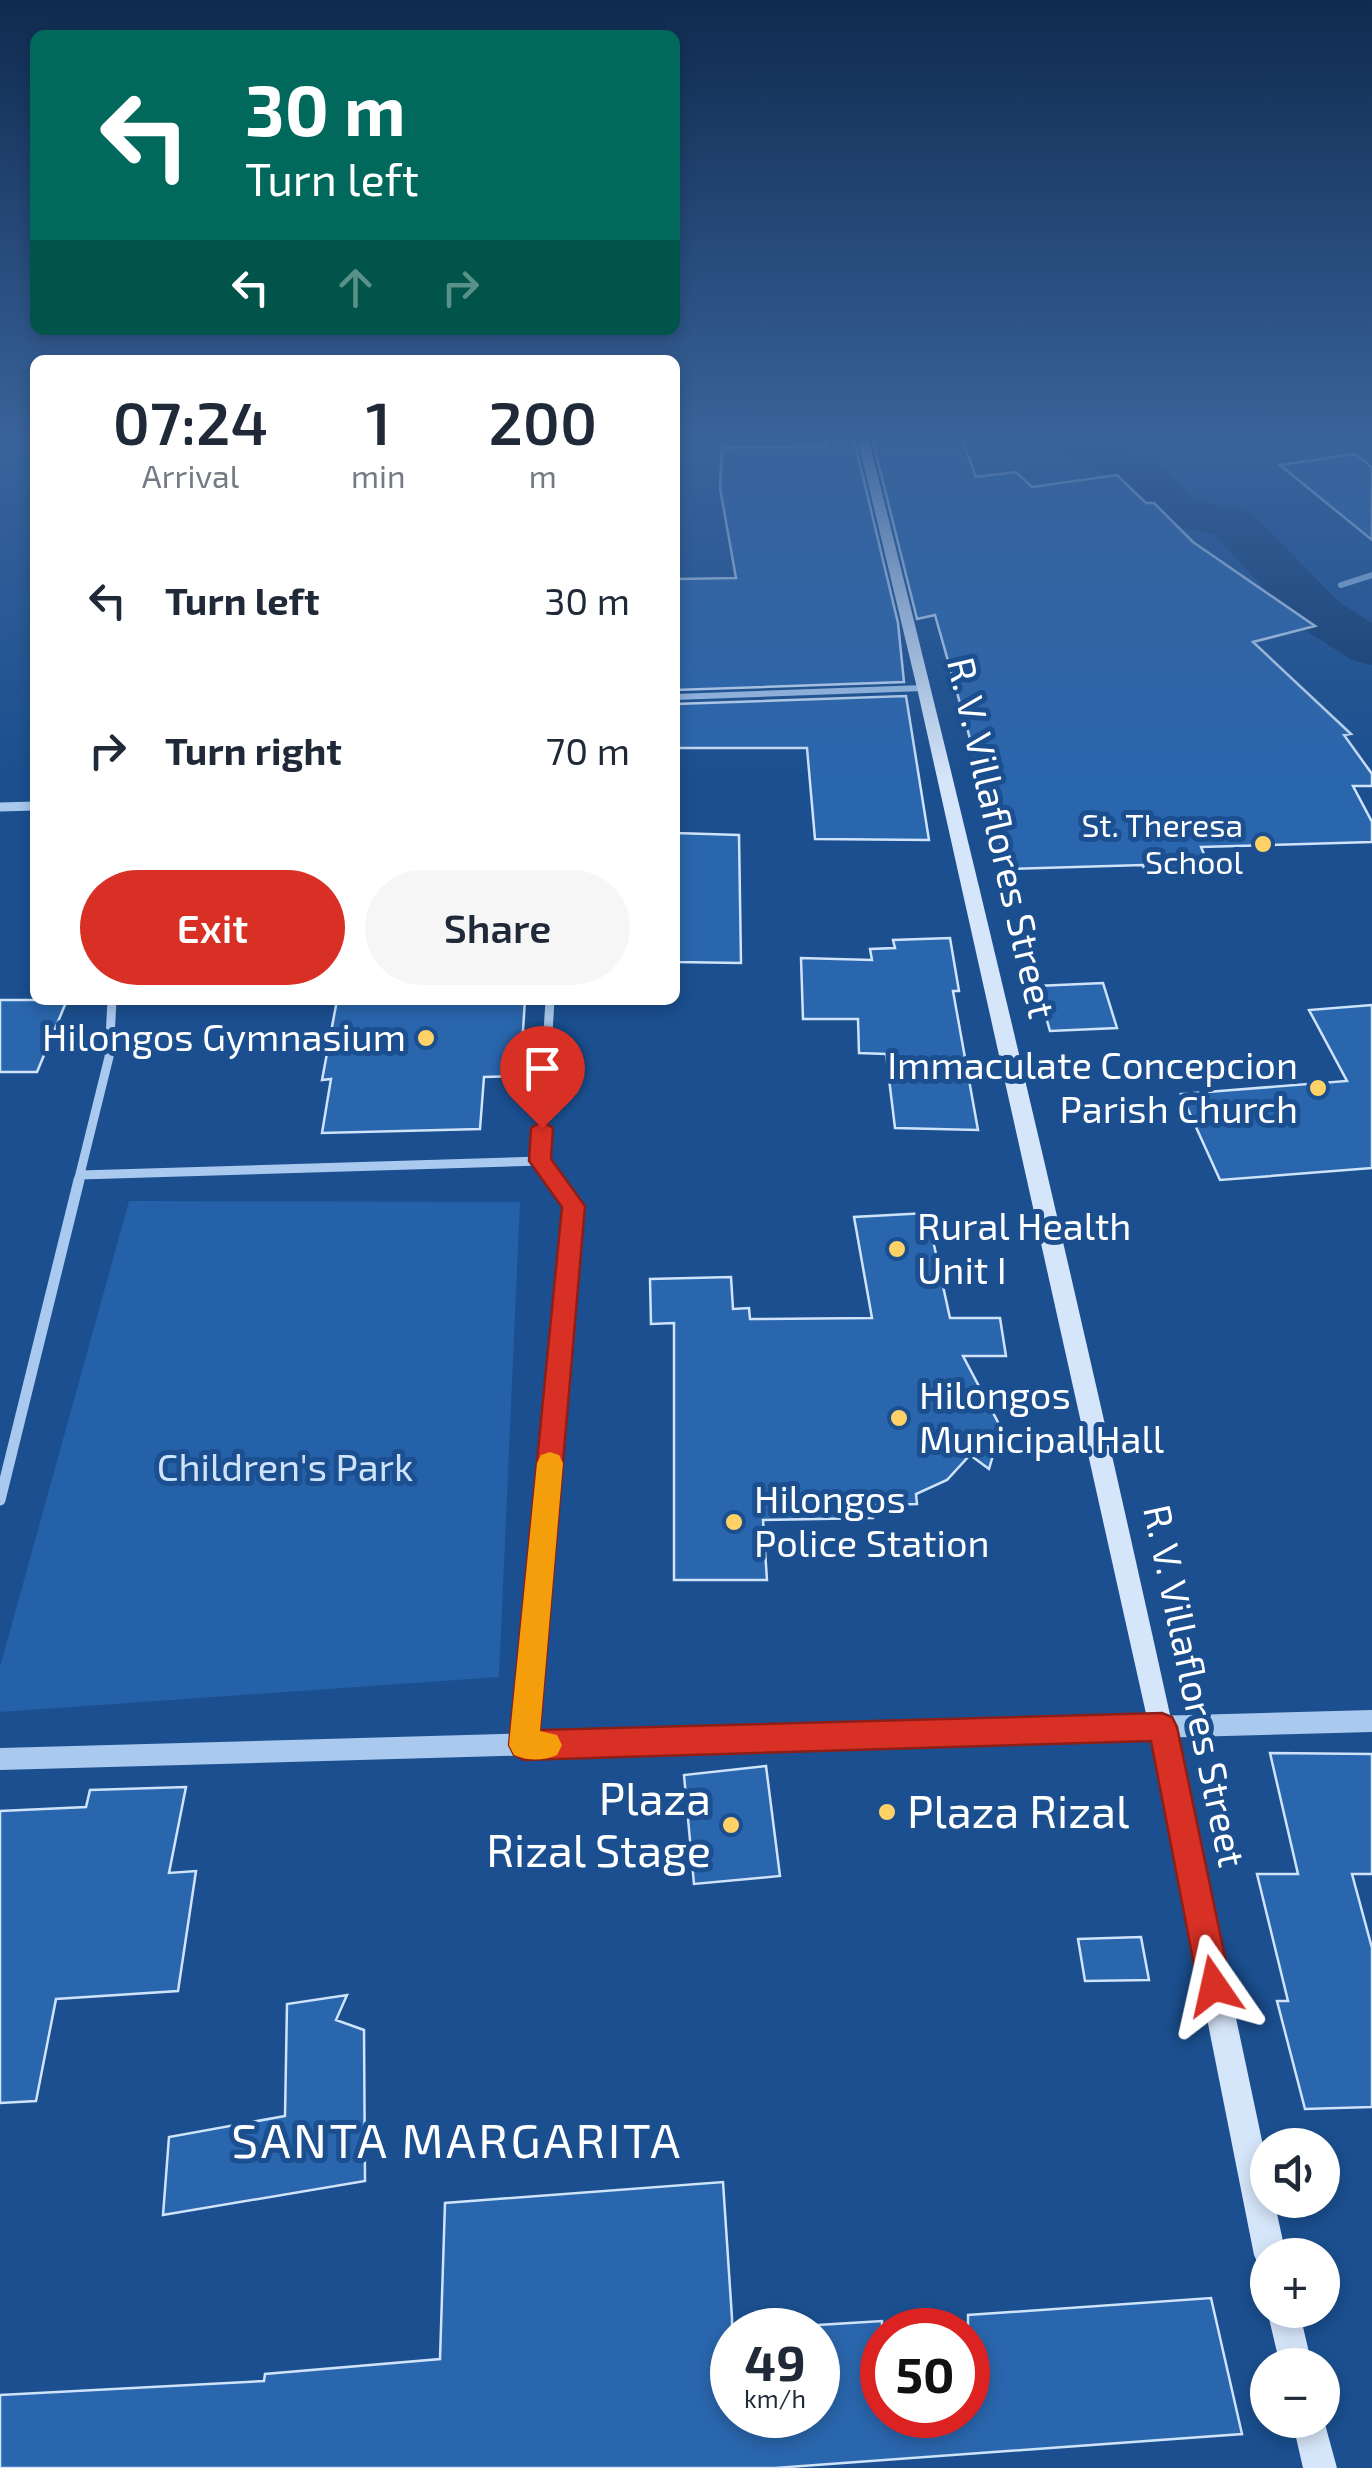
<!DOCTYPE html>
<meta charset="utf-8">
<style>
body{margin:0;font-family:"Exo 2",sans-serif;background:#f6f6f7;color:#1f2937;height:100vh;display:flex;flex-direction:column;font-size:38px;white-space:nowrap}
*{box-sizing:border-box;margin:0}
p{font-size:32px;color:#747a83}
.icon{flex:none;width:55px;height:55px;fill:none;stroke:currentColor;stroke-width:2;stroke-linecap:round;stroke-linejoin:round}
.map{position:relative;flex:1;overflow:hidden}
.drawer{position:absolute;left:30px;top:355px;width:650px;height:650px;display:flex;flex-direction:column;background:#fff;border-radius:15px;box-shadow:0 5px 15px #0003}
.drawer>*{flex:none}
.top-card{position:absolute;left:30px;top:30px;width:650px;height:305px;border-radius:15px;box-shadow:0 5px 15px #0003;background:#00695c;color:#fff;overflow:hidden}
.controls{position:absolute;left:1250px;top:2128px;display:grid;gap:20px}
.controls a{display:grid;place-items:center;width:90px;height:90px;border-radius:50%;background:#fff;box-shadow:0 5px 15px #0003;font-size:50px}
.speed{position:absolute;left:710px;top:2308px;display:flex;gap:20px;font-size:50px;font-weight:700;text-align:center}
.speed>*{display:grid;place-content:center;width:130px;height:130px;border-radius:50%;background:#fff;box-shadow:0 5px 15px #0003;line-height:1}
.speed small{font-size:25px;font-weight:400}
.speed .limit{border:15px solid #d22;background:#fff;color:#111}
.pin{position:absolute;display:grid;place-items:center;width:85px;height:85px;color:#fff;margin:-102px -42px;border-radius:50% 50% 50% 0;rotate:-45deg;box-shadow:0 0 10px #0007}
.pin .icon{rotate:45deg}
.me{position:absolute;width:110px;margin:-55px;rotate:349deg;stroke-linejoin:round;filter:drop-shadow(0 0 8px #0008)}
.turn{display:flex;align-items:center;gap:35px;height:210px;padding:0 50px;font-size:45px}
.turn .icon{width:130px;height:130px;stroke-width:2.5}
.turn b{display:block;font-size:70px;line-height:85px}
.lanes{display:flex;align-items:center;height:95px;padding:0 50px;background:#0003;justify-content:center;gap:50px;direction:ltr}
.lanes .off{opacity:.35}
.eta{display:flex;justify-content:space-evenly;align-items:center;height:170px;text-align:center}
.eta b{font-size:60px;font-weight:600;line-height:70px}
.cta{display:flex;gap:20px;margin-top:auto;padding:20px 50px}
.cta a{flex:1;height:115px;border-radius:60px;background:#d93025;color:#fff;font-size:40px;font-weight:600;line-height:115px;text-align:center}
.cta a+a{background:#f6f6f7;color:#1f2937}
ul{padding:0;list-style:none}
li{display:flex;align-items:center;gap:30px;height:150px;padding:0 50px}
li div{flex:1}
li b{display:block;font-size:38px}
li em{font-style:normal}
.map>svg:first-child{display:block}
.green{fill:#2461a8}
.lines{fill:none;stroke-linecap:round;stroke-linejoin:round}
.river{fill:#123a6d;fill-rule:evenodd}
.building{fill:#2a66ad;stroke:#cfe3fa;stroke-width:2.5}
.minor-far3{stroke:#a9c9ee;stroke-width:6}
.minor-far2{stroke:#a9c9ee;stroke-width:9}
.minor-far1{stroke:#a9c9ee;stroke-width:11}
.minor{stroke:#a9c9ee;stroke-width:15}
.tertiary{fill:#a9c9ee;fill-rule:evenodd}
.secondary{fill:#d6e6fa;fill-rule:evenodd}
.route{fill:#d93025;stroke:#8d1f18;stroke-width:2.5}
.slow{fill:#f59e0b}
.poi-dot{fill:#ffd166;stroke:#1b4f8f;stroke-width:4}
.labels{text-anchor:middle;stroke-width:10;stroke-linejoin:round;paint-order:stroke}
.far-poi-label{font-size:32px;fill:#fff;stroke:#1b4f8f;text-anchor:end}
.street-label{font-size:38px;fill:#fff;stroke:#1b4f8f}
.poi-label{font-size:38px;fill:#fff;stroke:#1b4f8f;text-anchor:start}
.park-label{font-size:38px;fill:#cfe3fa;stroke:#1b4f8f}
.near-poi-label{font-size:45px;fill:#fff;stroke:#1b4f8f;text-anchor:end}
.near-neighbourhood-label{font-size:48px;letter-spacing:2.5px;fill:#fff;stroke:#1b4f8f}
</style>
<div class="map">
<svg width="1372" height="2468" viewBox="0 0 1372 2468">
<rect width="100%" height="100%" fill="#1b4f8f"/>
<!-- green -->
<path class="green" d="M129 1201 520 1202 499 1677 0 1712V1667Z"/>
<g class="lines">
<!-- river -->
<path class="river" d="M1044 437H1105L1156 462 1194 500 1248 510 1339 602 1372 623V665L1352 660 1299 626 1214 534 1160 524 1122 482 1051 447Z"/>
</g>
<!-- building -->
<path class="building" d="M961 437 976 477 1016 472 1032 487 1117 475 1146 503H1154L1193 542 1315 626 1253 642 1351 734 1344 735 1372 774V786H1353L1372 822V842L1201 847 1212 873 1146 875 1143 865 1007 869 935 615 917 619 872 438Z
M854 439 898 623 904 682 675 690V579L736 578 720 488 722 448 827 446 825 440Z
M1355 454 1372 467V540L1280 465Z
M906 696 929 840 815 839 807 748H675V704Z
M675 833 739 835 741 963 675 962Z
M950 938 959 991H953L978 1130 895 1128 886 1054 859 1053 858 1019H803L801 958 872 960 870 949 895 948 893 940Z
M1103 983 1117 1028 1050 1031 1037 986Z
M0 1000H67L37 1072H0Z
M337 1000H525L520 1076 484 1077 480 1129 322 1133 331 1079 322 1080Z
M1372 1005V1168L1220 1180 1181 1094 1347 1081 1309 1010Z
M927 1213 950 1318H1000L1006 1356H963L1001 1428 989 1469 970 1455 947 1480 916 1494 917 1504 876 1505 873 1518 763 1520 767 1580H674V1323L651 1324 650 1279 731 1277 733 1309 749 1308 750 1319 872 1318 854 1217Z
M1270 1753 1372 1754V1874H1352L1372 1948V2107L1305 2109 1277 2001H1288L1257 1874H1298Z
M766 1766 780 1876 694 1884 684 1775Z
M186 1787 169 1873 196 1871 178 1991 56 1999 36 2101 0 2103V1811L86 1807 90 1790Z
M1141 1937 1149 1980 1085 1981 1078 1939Z
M347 1995 336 2020 364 2030 365 2181 163 2215 169 2137 285 2116 287 2004Z
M723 2182 732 2318V2415H818V2325L882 2321V2415H968V2315L1211 2298 1242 2434 775 2468H0V2395L264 2381 265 2374 440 2359 445 2203Z"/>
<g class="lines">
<!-- minor-far3 -->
<path class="minor-far3" d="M1341 585 1372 575
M675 697 924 688"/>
<!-- minor-far2 -->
<path class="minor-far2" d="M0 807 35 806
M550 1000 540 1161 556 1182
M80 1175 540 1161
M78 1182 109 1057 112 1000"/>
<!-- minor-far1 -->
<path class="minor-far1" d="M0 1500 79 1180
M525 1738 574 1206 554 1180"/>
<!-- minor -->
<path class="minor" d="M524 1744 525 1736"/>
<!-- tertiary -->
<path class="tertiary" d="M1372 1710V1732L0 1770V1748Z"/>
<!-- secondary -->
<path class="secondary" d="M857 437H868C1013 1011 1146 1589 1268 2169V2200H1274L1286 2255H1268V2270L1259 2266 1254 2255 1149 1727 917 688Z
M1267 2310H1299L1312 2365H1280Z
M1322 2413 1337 2468H1303L1292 2420H1322Z"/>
</g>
<!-- sky -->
<linearGradient id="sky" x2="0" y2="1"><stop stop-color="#0f2b4f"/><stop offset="0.56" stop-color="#39639b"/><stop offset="1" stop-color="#39639b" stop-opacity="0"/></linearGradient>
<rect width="1372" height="782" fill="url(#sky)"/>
<!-- route -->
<path class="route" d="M542 1121 553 1128 551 1159 585 1206 540 1730 1162 1713 1172 1717 1177 1727 1231 1986 1226 1998 1214 2002 1203 1998 1198 1986 1151 1741 524 1760 514 1755 509 1745 562 1207 529 1161 531 1128Z"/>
<!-- slow -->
<path class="slow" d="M550 1452 559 1455 563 1463 540 1731 557 1735 562 1745 557 1755C543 1761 528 1761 514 1755L509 1745 537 1463 541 1455Z"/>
<!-- markers -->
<g class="poi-dot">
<circle cx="1263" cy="844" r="10"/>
<circle cx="426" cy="1038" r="10"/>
<circle cx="1318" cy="1088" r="10"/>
<circle cx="897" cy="1249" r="10"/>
<circle cx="899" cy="1418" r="10"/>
<circle cx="734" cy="1522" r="10"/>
<circle cx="887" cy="1812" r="10"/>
<circle cx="731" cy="1825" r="10"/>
</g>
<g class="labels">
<!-- far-poi labels -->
<g class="far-poi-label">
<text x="1243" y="837">St. Theresa<tspan x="1243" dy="37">School</tspan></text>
</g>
<!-- street labels -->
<g class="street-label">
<text transform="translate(1001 838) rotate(77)" y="13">R. V. Villaflores Street</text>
<text transform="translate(1194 1686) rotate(78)" y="13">R. V. Villaflores Street</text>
</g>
<!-- poi labels -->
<g class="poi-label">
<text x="406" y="1051" text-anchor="end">Hilongos Gymnasium</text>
<text x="1298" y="1079" text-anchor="end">Immaculate Concepcion<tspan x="1298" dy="44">Parish Church</tspan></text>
<text x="917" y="1240">Rural Health<tspan x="917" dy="44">Unit I</tspan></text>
<text x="919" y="1409">Hilongos<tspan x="919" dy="44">Municipal Hall</tspan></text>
<text x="754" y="1513">Hilongos<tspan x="754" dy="44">Police Station</tspan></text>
</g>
<!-- park labels -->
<g class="park-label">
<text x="285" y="1481">Children's Park</text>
</g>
<!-- near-poi labels -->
<g class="near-poi-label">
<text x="711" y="1815">Plaza<tspan x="711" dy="52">Rizal Stage</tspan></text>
<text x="907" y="1828" text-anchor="start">Plaza Rizal</text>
</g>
<!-- near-neighbourhood labels -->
<g class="near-neighbourhood-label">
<text x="457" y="2158">SANTA MARGARITA</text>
</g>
</g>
</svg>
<div class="controls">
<a><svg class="icon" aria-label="sound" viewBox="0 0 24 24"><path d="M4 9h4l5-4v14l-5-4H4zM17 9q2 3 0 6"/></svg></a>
<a>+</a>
<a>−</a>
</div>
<div class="speed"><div>49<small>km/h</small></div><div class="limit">50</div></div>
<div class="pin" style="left:542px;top:1128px;background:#d93025"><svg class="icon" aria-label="arrive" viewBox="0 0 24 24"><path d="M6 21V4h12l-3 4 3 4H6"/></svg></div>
<svg class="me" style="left:1214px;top:1986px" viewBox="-20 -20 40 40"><path d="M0-17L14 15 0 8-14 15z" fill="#d93025" stroke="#fff" stroke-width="4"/></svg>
<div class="top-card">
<div class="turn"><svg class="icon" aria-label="left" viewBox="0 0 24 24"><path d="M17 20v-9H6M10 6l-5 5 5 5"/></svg><div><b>30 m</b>Turn left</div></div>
<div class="lanes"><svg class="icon" aria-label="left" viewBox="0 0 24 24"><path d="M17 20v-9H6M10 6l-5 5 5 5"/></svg><svg class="icon off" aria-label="ahead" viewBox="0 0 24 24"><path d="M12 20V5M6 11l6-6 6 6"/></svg><svg class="icon off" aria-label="right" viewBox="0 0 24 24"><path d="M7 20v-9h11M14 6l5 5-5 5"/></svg></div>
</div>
<section class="drawer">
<div class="eta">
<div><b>07:24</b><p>Arrival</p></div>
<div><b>1</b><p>min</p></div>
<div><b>200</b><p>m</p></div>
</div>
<ul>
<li><svg class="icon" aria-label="left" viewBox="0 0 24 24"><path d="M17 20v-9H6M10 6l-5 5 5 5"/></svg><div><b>Turn left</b></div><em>30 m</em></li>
<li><svg class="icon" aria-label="right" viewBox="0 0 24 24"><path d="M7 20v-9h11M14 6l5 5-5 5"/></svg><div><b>Turn right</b></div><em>70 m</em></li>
</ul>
<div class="cta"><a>Exit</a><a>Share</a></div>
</section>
</div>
